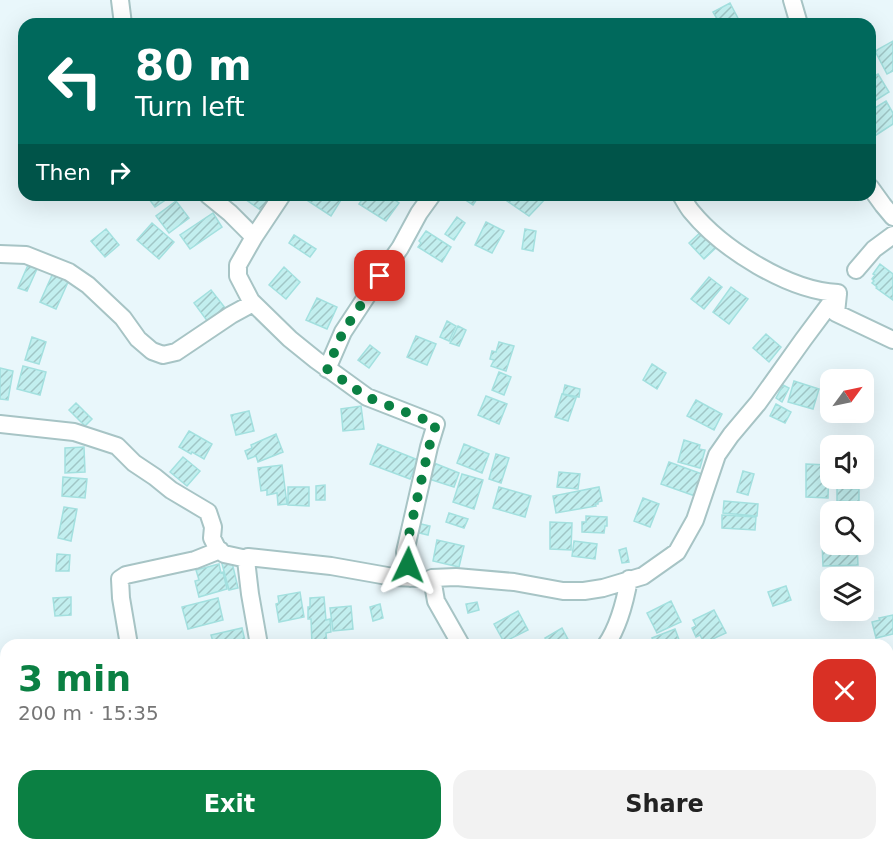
<!DOCTYPE html>
<meta charset="utf-8">
<style>
body{margin:0;font-family:"DejaVu Sans",sans-serif;background:#f2f2f2;color:#222;height:100vh;display:flex;flex-direction:column;font-size:22px;white-space:nowrap}
*{box-sizing:border-box;margin:0}
p{font-size:20px;color:#767676}
.icon{flex:none;width:33px;height:33px;fill:none;stroke:currentColor;stroke-width:2;stroke-linecap:round;stroke-linejoin:round}
.map{position:relative;flex:1;overflow:hidden}
.drawer{position:absolute;left:0px;top:639px;width:894px;height:212px;display:flex;flex-direction:column;background:#fff;border-radius:18px 18px 0 0;box-shadow:0 6px 24px #0002}
.drawer>*{flex:none}
.banner{position:absolute;left:18px;top:18px;width:858px;height:183px;border-radius:18px;box-shadow:0 6px 24px #0002;background:#00695c;color:#fff;overflow:hidden}
.needle{width:39px;rotate:57deg}
.controls{position:absolute;left:820px;top:369px;display:grid;gap:12px}
.controls a{display:grid;place-items:center;width:54px;height:54px;border-radius:12px;background:#fff;box-shadow:0 6px 24px #0002;font-size:30px}
.pin{position:absolute;display:grid;place-items:center;width:51px;height:51px;color:#fff;margin:-26px;border-radius:12px;box-shadow:0 3px 9px #0006}
.me{position:absolute;width:66px;margin:-33px;rotate:2deg;stroke-linejoin:round;filter:drop-shadow(0 0 4px #0008)}
.turn{display:flex;align-items:center;gap:21px;height:126px;padding:0 18px;font-size:27px}
.turn .icon{width:78px;height:78px;stroke-width:2.5}
.turn b{display:block;font-size:42px;line-height:51px}
.then{display:flex;align-items:center;height:57px;padding:0 18px;background:#0003;gap:12px;font-size:22px}
.round{display:grid;place-items:center;flex:none;width:63px;height:63px;border-radius:18px;background:#f2f2f2}
.headline{display:flex;align-items:center;justify-content:space-between;height:102px;padding:0 18px}
h1{font-size:36px;font-weight:600;line-height:45px;color:#0b8043}
.button{display:flex;gap:12px;margin-top:auto;padding:12px 18px}
.button a{flex:1;height:69px;border-radius:18px;background:#0b8043;color:#fff;font-size:24px;font-weight:600;line-height:69px;text-align:center}
.button a+a{background:#f2f2f2;color:#222}
.map>svg:first-child{display:block}
.building{fill:url(#building-hatch);stroke:#a3e0df;stroke-width:1.5}
.lines{fill:none;stroke-linecap:round;stroke-linejoin:round}
.minor-casing{stroke:#a7c4c5;stroke-width:20}
.minor{stroke:#fff;stroke-width:16}
.route{stroke:#0b8043;stroke-width:10;stroke-dasharray:0 18}
</style>
<div class="map">
<svg width="893" height="850" viewBox="0 0 893 850">
<defs>
<pattern id="building-hatch" width="6" height="6" patternUnits="userSpaceOnUse" patternTransform="scale(1.5)"><rect width="6" height="6" fill="#c2efef"/><path d="M-1 1l2-2M0 6l6-6M5 7l2-2" fill="none" stroke="#a0c6c6"/></pattern>
</defs>
<rect width="100%" height="100%" fill="#e9f7fb"/>
<!-- building -->
<path class="building" d="M730 3 741 24H720L713 12Z
M893 41V71L887 74 875 51Z
M878 74 889 92 870 104V78Z
M886 101 893 113V124L870 139V111Z
M146 195H169L170 197 155 207Z
M248 195H260L272 204 266 214 245 199Z
M299 195H334L341 200 331 216Z
M365 195H388L399 203 386 221 359 204Z
M458 195H477L479 196 473 205Z
M514 195H549L529 216 507 201Z
M176 201 189 218 169 233 156 216Z
M213 213 222 227 190 249 180 235Z
M457 217 465 223 454 240 445 234Z
M486 222 504 231 492 253 475 245Z
M152 223 174 242 159 259 137 240Z
M705 228 720 244 704 259 689 243Z
M106 229 119 245 105 257 91 241Z
M525 229 536 231 533 251 522 249Z
M426 231 451 247 442 262 418 247 421 243 419 241Z
M294 235 316 249 310 257 289 243Z
M880 264 893 274V300L876 288 877 287 872 283 874 281 872 279 875 275 873 274Z
M28 265 37 269 27 291 18 288Z
M284 267 300 282 286 299 269 285Z
M53 273 69 280 56 309 40 302Z
M709 277 722 287 704 309 691 299Z
M731 287 748 299 729 324 713 312Z
M211 290 226 309 208 322 194 303Z
M317 298 337 307 327 329 306 320Z
M447 321 456 326 449 341 440 337Z
M458 326 466 330 459 346 450 343Z
M766 334 781 347 769 362 753 348Z
M416 336 436 344 427 365 407 357Z
M32 337 46 342 39 364 25 360Z
M499 342 514 346 506 371 491 366 494 360 490 359 492 351 496 352Z
M370 345 380 353 369 368 358 360Z
M652 364 666 373 657 389 643 380Z
M23 366 46 372 40 395 17 389Z
M0 368 13 371 8 400 0 399Z
M499 372 511 377 504 395 492 390Z
M794 381 819 389 813 409 788 402Z
M565 385 580 389 579 397 563 394Z
M783 385 789 388 782 402 776 398Z
M562 394 576 398 568 421 555 417Z
M486 396 507 404 499 424 478 415Z
M696 400 722 414 714 430 687 416Z
M76 403 92 419 85 426 69 410Z
M776 404 791 412 785 423 770 416Z
M361 406 364 429 343 431 341 409Z
M249 411 254 431 236 435 231 415Z
M189 431 212 444 204 459 192 452 191 454 179 447Z
M276 434 283 452 258 462 256 456 248 459 245 451 252 448 251 445Z
M684 440 700 445 699 449 705 450 700 468 678 462Z
M378 444 418 460 410 479 370 464Z
M464 444 489 454 482 473 457 463Z
M84 447 85 472 65 473V448Z
M496 454 509 458 501 483 489 479Z
M183 457 200 471 187 486 170 472Z
M669 462 702 474 695 496 661 484Z
M434 463 459 473 454 487 429 479Z
M806 464 829 465 828 498 806 497Z
M282 465 287 504 278 505 277 493 267 495V490L261 491 258 468Z
M743 471 754 474 748 495 737 492Z
M559 472 580 474 578 489 557 487Z
M462 474 483 480 474 509 453 502Z
M63 477 87 479 85 498 62 496Z
M325 485V500H316V486Z
M288 487H309V506L288 505Z
M499 487 531 496 525 517 493 508Z
M599 487 602 501 598 502V504H595L596 506 556 513 553 496Z
M837 488 859 489V502L837 501Z
M643 498 659 504 650 527 634 521Z
M724 501 758 504 757 516 723 513Z
M64 507 77 509 71 541 58 538Z
M449 513 468 519 464 528 446 522Z
M722 515 756 517 755 530 722 528Z
M586 516 607 517V526H605L604 533 582 532V522H586Z
M550 522 572 523 571 550 550 549Z
M417 523 430 526 428 535 415 532Z
M437 540 464 546 459 567 433 561Z
M831 540V544H857L858 565 823 566 822 541Z
M574 541 597 544 595 559 572 556Z
M626 548 629 562 622 563 619 550Z
M57 554 70 555 69 571H56Z
M231 558 238 588 229 590 221 560Z
M219 564 221 573 223 572 227 589 199 597 195 581 199 580 196 570Z
M786 586 791 600 773 606 768 592Z
M300 592 304 617 279 622 276 604 279 603 278 596Z
M71 597V615L55 616 53 598Z
M324 597 326 620 330 619 331 632 326 633 327 645H312L311 619H308V607H310V598Z
M218 598 223 620 188 629 182 607Z
M671 601 681 622 657 633 647 613Z
M477 602 479 610 468 613 466 604Z
M380 604 383 618 373 621 370 607Z
M351 606 353 629 333 631 330 608Z
M714 610 726 633 704 643 700 635 696 637 692 628 696 626 693 620Z
M518 611 528 630 504 642 494 624Z
M893 615V634L876 638 872 622 880 620 879 618Z
M242 628 246 645H214L211 635Z
M562 628 571 645H549L545 638Z
M675 629 681 645H655L652 638Z
M134 844H162L157 850H140Z
M172 844H190L195 849 194 850H167Z
M327 844H346L350 850H318Z
M473 844H500L497 850H475L471 848Z
M782 844H826L816 850H779L777 847Z
M855 844H886L887 849 885 850H856Z"/>
<g class="lines">
<!-- minor casing -->
<g class="minor-casing">
<path id="minor" d="M120 0 123 24
M792 0 799 24
M870 187 883 205 893 217
M208 195 230 213 254 237 238 265V276L251 301 290 339 316 360 367 397 436 424 429 447 405 552 410 578
M681 195C684 200 687 206 691 211 722 249 789 291 838 293
M254 237 282 195
M0 254 26 255 69 272 88 285 123 318 138 339 152 351 163 355 176 352 231 315 253 303
M856 270 874 249 893 235
M838 294 836 313 893 340
M327 369 343 332 380 276 400 248 419 213 432 195
M0 424 74 432 117 446 134 463 155 477 171 490 208 512 213 527 212 538 217 548 224 554 247 559
M129 645 121 598 120 579 126 575 195 560 220 550
M259 645 250 594 246 560 248 557 331 566 393 577 419 578
M461 645 436 601 432 578 456 577 514 582 563 591H584L603 588 643 576 677 552 695 520 717 455 731 435 758 403 803 340 838 293
M606 645C619 626 625 602 629 579
M0 782 6 786
M92 844 101 850
M376 844 379 850
M292 850 296 844"/>
</g>
<!-- minor -->
<use href="#minor" class="minor"/>
</g>
<g class="lines">
<!-- route -->
<path class="route" d="M380 276 343 332 327 369 367 397 436 424 429 447 405 552 408 565"/>
</g>
</svg>
<div class="controls">
<a><svg class="needle" viewBox="-14 -14 28 28"><path d="M0-13l5 13h-10z" fill="#e53935"/><path d="M0 13l5-13h-10z" fill="#767676"/></svg></a>
<a><svg class="icon" aria-label="sound" viewBox="0 0 24 24"><path d="M4 9h4l5-4v14l-5-4H4zM17 9q2 3 0 6"/></svg></a>
<a><svg class="icon" aria-label="search" viewBox="0 0 24 24"><circle cx="10" cy="10" r="6"/><path d="M15 15l6 6"/></svg></a>
<a><svg class="icon" aria-label="layers" viewBox="0 0 24 24"><path d="M12 4l9 5-9 5-9-5zM3 14l9 5 9-5"/></svg></a>
</div>
<div class="pin" style="left:380px;top:276px;background:#d93025"><svg class="icon" aria-label="arrive" viewBox="0 0 24 24"><path d="M6 21V4h12l-3 4 3 4H6"/></svg></div>
<svg class="me" style="left:408px;top:565px" viewBox="-20 -20 40 40"><path d="M0-17L14 15 0 8-14 15z" fill="#0b8043" stroke="#fff" stroke-width="4"/></svg>
<div class="banner">
<div class="turn"><svg class="icon" aria-label="left" viewBox="0 0 24 24"><path d="M17 20v-9H6M10 6l-5 5 5 5"/></svg><div><b>80 m</b>Turn left</div></div>
<div class="then">Then<svg class="icon" aria-label="right" viewBox="0 0 24 24"><path d="M7 20v-9h11M14 6l5 5-5 5"/></svg></div>
</div>
<section class="drawer">
<div class="headline"><div><h1>3 min</h1><p>200 m · 15:35</p></div><a class="round" style="background:#d93025;color:#fff"><svg class="icon" aria-label="close" viewBox="0 0 24 24"><path d="M6 6l12 12M18 6L6 18"/></svg></a></div>
<div class="button"><a>Exit</a><a>Share</a></div>
</section>
</div>
